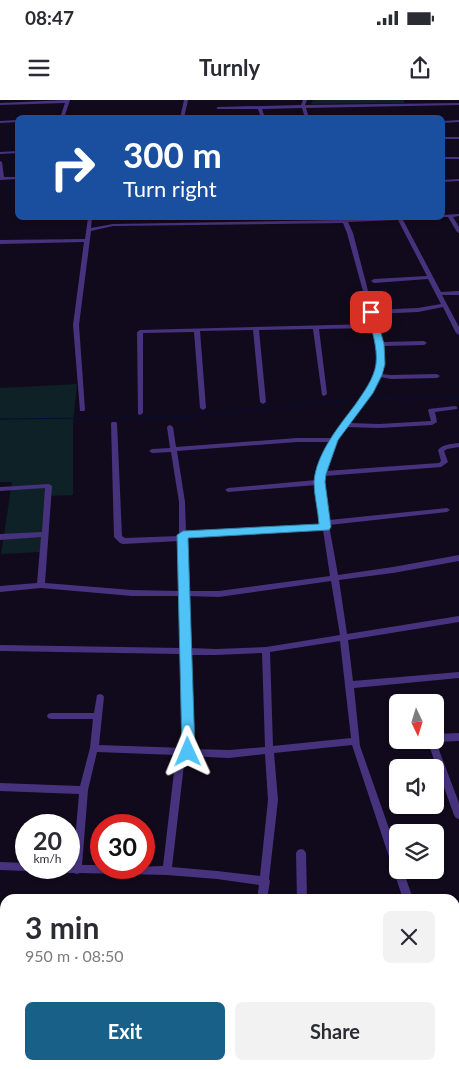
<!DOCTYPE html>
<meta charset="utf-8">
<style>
body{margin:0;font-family:Lato,sans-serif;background:#f2f2f3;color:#2b2b33;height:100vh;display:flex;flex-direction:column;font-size:19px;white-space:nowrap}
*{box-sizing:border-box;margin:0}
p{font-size:16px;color:#7c7c81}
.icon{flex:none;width:28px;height:28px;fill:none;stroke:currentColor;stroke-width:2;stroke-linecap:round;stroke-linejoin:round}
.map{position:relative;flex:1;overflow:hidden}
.sheet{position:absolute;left:0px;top:794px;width:460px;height:176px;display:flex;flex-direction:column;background:#fff;border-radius:15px 15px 0 0;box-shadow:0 1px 4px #0004}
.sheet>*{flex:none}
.banner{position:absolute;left:15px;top:15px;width:430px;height:105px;border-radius:8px;box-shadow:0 1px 4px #0004;background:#1a4fa0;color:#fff;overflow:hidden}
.needle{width:32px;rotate:176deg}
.controls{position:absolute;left:389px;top:594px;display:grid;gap:10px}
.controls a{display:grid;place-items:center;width:55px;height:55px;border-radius:8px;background:#fff;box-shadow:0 1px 4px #0004;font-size:25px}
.speed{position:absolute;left:15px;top:714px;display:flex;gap:10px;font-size:25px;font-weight:700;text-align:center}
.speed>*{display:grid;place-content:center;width:65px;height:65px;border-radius:50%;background:#fff;box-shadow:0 1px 4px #0004;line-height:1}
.speed small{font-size:12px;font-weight:400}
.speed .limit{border:8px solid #d22;background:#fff;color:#111}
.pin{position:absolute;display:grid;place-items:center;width:42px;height:42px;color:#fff;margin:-21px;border-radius:10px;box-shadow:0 2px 8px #0006}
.me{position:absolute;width:55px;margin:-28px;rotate:359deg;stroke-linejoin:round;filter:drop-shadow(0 0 4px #0008)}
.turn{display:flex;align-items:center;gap:18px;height:105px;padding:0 25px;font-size:22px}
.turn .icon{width:65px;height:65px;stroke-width:2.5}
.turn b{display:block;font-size:35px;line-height:42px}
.round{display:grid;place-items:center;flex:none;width:52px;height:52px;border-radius:8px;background:#f2f2f3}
.summary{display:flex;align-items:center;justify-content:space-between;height:85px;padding:0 25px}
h1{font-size:30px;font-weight:700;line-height:38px}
.cta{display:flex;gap:10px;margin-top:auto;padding:10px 25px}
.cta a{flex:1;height:58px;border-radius:8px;background:#186088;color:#fff;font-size:20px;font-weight:700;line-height:58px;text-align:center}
.cta a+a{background:#f2f2f3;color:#2b2b33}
.status{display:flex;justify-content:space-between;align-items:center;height:35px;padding:0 25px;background:#fff;direction:ltr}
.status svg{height:14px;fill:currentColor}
header{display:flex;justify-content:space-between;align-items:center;height:65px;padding:0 25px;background:#fff;font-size:22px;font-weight:700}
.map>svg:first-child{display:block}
.green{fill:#0d2126}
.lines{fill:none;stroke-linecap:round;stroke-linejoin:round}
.stream{stroke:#070d38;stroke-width:1}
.minor{fill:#47337d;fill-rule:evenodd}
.route{fill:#4fc3f7;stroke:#337fa1}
</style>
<div class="status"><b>08:47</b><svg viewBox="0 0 49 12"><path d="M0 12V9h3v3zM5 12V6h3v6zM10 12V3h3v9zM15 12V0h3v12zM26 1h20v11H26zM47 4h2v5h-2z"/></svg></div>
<header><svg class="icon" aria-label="menu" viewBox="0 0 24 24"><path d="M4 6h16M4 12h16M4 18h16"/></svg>Turnly<svg class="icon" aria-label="share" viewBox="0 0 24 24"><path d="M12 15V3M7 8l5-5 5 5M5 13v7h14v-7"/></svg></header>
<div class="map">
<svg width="459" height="969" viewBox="0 0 459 969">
<rect width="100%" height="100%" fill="#110a1c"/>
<!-- green -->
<path class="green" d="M313 0H404V3L311 4Z
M77 284 73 323V395L46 396 41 452 1 454 12 382H0V288Z"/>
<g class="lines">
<!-- stream -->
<path class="stream" d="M369 298 406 300
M406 300 459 297
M0 319 185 317 356 299"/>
<!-- minor -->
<path class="minor" d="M66 0H70L64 18H60L65 3 0 5V3Z
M184 0H188L184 18H180Z
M303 0H307L305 5 459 3V5L306 8 309 18H305L302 8 262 9 265 18H261L258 9H218L216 8 218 7 301 5Z
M18 20V22L0 23V21Z
M459 20V22L442 23V21Z
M442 37H459V39H442Z
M18 51V53L0 54V52Z
M442 57H459V59H442Z
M0 61 2 62 4 77H18V79L0 80Z
M459 79V81L442 82V80Z
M459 114V116L453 117 459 127V133L457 132 448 117H442V115Z
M88 118H92L91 128 113 124 339 120 338 118H343L346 119 406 118V119L403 120 441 192 459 191V195H442L459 227V235L456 233 443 207 418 212 374 214 382 242 424 241 427 243 424 245 383 246 384 264 381 274 391 275 437 274 440 276 437 278 391 279 380 277 371 293 349 323 379 324 431 321 428 310 429 309 455 306 457 307V309L435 312 437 322 432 325 379 328 346 327 336 340 326 371 439 363 441 361 438 350C443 344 451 344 459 343V347L447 349 444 351 448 362 441 367 324 376 322 382 329 420 447 408 450 410 447 412 329 425 338 475 393 467 459 455V461L393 473 339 480 347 534 459 516V522L348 540 353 581 459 572V578L354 588 360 646 398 754V770H403L413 799H403L352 645 274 653 278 700 269 779 270 781 267 799H257L259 785 217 779 167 775 80 773 77 774 74 773 33 772 29 770 26 771 0 770V762L26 763V768H69V764H73L79 694 0 691V683L80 686 90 648 93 619H51L48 618 47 616 48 614 51 613H94L97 595 100 594 103 595 104 597 99 645 184 648 181 554 0 551V545L181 548 179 496H132L41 488 0 492V486L37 483 41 437 0 440V434L42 432 45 388 0 391V387L49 384 52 386 45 483 132 490 179 491V441L123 444 120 443 114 437 111 323 112 322H116L117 323 122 436 125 438 179 436V402L171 352 152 353 149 351 152 349 170 348 167 327 168 326 170 325 173 327 176 347 297 338H331C344 321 377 285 378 263 379 250 376 239 373 228L319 229 327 294 324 296 322 295 313 229 259 230 266 302 263 304 260 302 253 230 200 231 206 308 203 310 200 308 194 232 143 233V313L140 315 138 314 137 232 140 230 372 224 347 133 343 123 113 126 91 131 79 225 85 310 84 311H80L73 225 84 142 0 144V140L85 139ZM398 120 427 176 374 179 371 181 374 183 428 179 441 204 418 208 373 210 353 133 348 122ZM297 342H329L316 380 228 388 225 390 228 392 316 385 322 425 186 432 185 402 177 351ZM323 430 330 476 219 491H187L186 437ZM331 481 340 535 266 547 216 549 189 548 187 496 219 497ZM340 541 351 638 273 646 270 552ZM262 553 265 647 229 650 192 649 189 555H216ZM97 652 176 655 163 766 101 768V765H82L88 690ZM265 654 268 700 260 776 217 771 172 767 185 656 229 658Z
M459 633V641L436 642 459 703V719L456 718 454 715 427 640H435V634Z
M301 749 304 750 306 753 307 799H297L296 753 298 750Z
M455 920 459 922V940L455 938Z
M229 965H239V969H229Z
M371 965H381V969H371Z"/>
</g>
<!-- route -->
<path class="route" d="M371 209 375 212 384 244 385 264 382 275 373 293 338 340 326 374 325 382 331 427 329 430 188 438 195 652 193 655 188 657 184 655 182 652 177 435 183 431 319 424C318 410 314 395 314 382 316 354 339 326 355 305 363 293 374 279 376 264 378 247 371 228 367 212Z"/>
</svg>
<div class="controls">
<a><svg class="needle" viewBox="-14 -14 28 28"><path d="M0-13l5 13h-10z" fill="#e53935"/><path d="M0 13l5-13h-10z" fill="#7c7c81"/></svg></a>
<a><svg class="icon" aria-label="sound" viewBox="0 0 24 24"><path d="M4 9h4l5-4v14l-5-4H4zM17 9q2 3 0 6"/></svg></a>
<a><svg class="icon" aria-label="layers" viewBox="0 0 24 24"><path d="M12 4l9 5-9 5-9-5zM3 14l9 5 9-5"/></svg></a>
</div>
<div class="speed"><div>20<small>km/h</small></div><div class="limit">30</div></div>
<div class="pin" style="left:371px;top:212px;background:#d93025"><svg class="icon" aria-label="arrive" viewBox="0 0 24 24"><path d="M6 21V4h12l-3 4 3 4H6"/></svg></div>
<svg class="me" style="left:188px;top:652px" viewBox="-20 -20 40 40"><path d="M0-17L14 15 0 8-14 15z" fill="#4fc3f7" stroke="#fff" stroke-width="4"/></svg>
<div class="banner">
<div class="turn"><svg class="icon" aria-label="right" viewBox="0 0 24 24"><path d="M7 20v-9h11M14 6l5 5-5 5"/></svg><div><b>300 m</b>Turn right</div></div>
</div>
<section class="sheet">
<div class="summary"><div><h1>3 min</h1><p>950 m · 08:50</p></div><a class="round"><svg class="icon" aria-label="close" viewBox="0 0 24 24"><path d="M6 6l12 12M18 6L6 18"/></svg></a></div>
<div class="cta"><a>Exit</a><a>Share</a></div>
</section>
</div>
